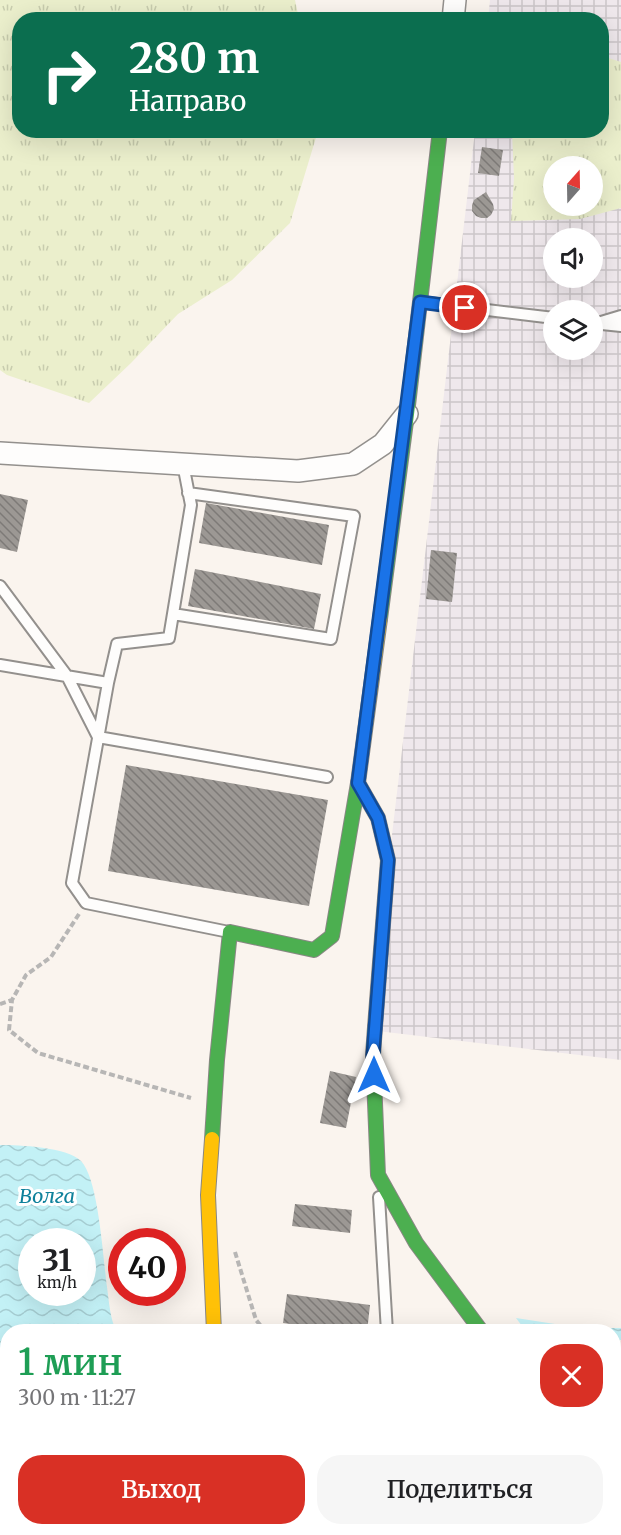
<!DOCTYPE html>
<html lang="ru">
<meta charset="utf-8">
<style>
body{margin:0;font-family:Merriweather,serif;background:#f6f6f6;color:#202124;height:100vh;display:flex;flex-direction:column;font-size:22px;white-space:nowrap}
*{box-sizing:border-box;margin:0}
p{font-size:20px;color:#757577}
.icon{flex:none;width:33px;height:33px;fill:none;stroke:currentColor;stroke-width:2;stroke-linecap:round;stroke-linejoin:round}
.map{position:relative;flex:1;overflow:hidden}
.details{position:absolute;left:0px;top:1324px;width:621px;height:212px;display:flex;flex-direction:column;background:#fff;border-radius:24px 24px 0 0;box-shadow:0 6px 24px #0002}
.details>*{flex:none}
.banner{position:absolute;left:12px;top:12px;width:597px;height:126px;border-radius:24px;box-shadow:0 6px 24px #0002;background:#0b6e4f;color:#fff;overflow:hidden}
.needle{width:39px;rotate:20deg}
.controls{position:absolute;left:543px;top:156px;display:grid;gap:12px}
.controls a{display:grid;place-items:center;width:60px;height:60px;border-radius:50%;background:#fff;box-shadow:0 6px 24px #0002;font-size:30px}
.speed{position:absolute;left:18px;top:1228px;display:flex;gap:12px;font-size:30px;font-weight:700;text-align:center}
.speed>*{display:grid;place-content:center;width:78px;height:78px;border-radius:50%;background:#fff;box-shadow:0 6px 24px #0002;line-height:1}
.speed small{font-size:15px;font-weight:400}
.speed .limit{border:9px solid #d22;background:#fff;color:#111}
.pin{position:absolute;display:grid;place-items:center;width:51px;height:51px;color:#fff;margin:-26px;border:3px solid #fff;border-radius:50%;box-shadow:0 2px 6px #0007}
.me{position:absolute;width:66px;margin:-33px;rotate:0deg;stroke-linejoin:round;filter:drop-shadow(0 0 4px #0008)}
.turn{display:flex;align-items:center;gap:21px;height:126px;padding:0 18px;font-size:27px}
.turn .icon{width:78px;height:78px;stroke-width:2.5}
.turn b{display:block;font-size:42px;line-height:51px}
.round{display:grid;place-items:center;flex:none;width:63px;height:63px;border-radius:24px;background:#f6f6f6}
.overview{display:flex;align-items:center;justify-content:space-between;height:102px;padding:0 18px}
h1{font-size:36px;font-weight:600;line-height:45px;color:#1e9e55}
.action{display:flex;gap:12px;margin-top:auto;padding:12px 18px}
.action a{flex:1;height:69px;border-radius:24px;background:#d93025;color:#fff;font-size:24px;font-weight:600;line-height:69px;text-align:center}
.action a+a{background:#f6f6f6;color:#202124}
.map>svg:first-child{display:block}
.industrial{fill:url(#industrial-grid);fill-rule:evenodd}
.grass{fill:url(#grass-tufts);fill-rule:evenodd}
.water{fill:url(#water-waves);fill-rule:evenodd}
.building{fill:url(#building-back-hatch)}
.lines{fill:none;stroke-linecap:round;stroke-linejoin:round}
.lane-casing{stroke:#93908d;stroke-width:14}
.street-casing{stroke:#93908d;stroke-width:24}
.fast-casing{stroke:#898784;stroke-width:16}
.slow-casing{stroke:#898784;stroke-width:16}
.path{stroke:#b7b6b5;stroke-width:4;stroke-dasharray:6 3;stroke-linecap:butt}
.lane{stroke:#fefdfc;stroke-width:10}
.street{stroke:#fefdfc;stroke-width:21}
.fast{stroke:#4caf50;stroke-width:14}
.slow{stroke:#ffc107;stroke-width:14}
.route-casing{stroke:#114b97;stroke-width:15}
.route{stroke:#1a73e8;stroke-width:10}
.labels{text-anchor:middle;stroke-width:6;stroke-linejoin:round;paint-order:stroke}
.water-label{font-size:20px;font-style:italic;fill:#0f819b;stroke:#fff}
</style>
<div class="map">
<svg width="621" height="1535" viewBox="0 0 621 1535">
<defs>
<pattern id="industrial-grid" width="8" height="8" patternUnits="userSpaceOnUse" patternTransform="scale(1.5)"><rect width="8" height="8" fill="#efe8ec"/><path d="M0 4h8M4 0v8" fill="none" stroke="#ccc6c9"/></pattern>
<pattern id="grass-tufts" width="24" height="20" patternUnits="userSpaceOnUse" patternTransform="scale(1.5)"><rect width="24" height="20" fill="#ebefcc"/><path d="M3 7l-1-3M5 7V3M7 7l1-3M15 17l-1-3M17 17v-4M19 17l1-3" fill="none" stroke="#c8ccae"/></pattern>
<pattern id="water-waves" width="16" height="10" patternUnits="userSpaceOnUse" patternTransform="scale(1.5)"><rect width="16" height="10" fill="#c3f1f6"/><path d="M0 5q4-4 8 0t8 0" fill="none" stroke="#a6cdd2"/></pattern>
<pattern id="building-back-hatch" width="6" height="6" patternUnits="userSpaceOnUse" patternTransform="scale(1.5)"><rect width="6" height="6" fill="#9c9894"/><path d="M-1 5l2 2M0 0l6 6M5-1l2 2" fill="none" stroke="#7d7a77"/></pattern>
</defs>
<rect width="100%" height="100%" fill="#faf4ee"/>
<!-- industrial -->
<path class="industrial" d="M490 0H621V1060L369 1030 475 131 602 130V20L488 19ZM554 166H592V206H554ZM554 238H592V278H554ZM554 310H592V350H554Z"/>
<!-- grass -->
<path class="grass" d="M0 0H295L299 19 20 20V130L318 131 290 223 232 280 178 314 131 363 89 403 7 375 0 370Z
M602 56 621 62V208L580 219 511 221 514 178 512 131 602 130ZM554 166H592V206H554Z"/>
<!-- water -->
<path class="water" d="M0 1145C19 1145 67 1147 81 1161 99 1180 103 1259 107 1287 109 1301 110 1320 117 1332H8V1528H505L507 1535H0ZM32 1242H82V1293H32Z
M516 1318 581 1328H621V1340L614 1341V1332H559L522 1326Z"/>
<!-- building -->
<path class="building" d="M482 147 503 150 499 176 478 173Z
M486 192 493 204 494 209 491 215 487 218H481L476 216 472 211V205L474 200Z
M0 494 28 500 17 552 0 548Z
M206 503 329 525 322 565 199 543Z
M431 550 457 553 452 602 426 599Z
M195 569 321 594 314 629 188 606Z
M126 765 328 800 309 906 108 871Z
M330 1071 356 1077 346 1128 320 1123Z
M295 1204 352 1210 350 1233 292 1226Z
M287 1294 370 1305 367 1332H352L283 1323Z"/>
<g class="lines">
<!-- lane casing -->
<g class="lane-casing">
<path id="lane" d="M421 302 554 318
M601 322 621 316
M592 323 621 326
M0 586 67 676 98 737 327 777
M173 614 331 639 354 516 188 493
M0 665 108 683 72 883 86 903 229 932
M108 683 117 644 169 638 191 505 183 464
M379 1197 387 1332"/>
</g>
<!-- street casing -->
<g class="street-casing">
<path id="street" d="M453 20 455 0
M0 453 298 471 353 464 383 444 407 414
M593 1528 596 1535"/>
</g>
<!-- fast casing -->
<g class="fast-casing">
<path id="fast" d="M380 619 407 414 440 130
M375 1027 373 1055 378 1175 416 1243 482 1332
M212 1139 217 1060 230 932 314 950 332 936 358 783"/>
</g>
<!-- slow casing -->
<g class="slow-casing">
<path id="slow" d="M375 1027 388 860 378 818 358 783 380 619
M212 1139 208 1195 214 1332"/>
</g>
<!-- path -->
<path class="path" d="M79 914 51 957 26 975 12 1000 9 1030 38 1053 191 1098
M0 1004 12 1000
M235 1252 256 1320 266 1332"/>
<!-- lane -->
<use href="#lane" class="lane"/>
<!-- street -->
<use href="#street" class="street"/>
<!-- fast -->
<use href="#fast" class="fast"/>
<!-- slow -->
<use href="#slow" class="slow"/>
</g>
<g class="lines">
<!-- route casing -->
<g class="route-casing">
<path id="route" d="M374 1075 373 1055 388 860 378 818 358 783 420 302 465 308"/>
</g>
<!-- route -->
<use href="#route" class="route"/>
</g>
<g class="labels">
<!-- water labels -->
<g class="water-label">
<text x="47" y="1203">Волга</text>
</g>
</g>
</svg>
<div class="controls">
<a><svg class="needle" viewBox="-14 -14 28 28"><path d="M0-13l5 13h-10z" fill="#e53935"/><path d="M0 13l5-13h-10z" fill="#757577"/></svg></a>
<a><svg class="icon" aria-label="sound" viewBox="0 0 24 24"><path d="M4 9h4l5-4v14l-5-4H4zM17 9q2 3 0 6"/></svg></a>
<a><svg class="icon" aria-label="layers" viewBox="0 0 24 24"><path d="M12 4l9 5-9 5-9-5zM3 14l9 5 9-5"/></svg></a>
</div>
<div class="speed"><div>31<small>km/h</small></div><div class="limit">40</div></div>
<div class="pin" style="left:465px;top:308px;background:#d93025"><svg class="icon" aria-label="arrive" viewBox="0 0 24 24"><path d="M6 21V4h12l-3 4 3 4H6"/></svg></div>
<svg class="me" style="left:374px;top:1075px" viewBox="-20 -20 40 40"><path d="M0-17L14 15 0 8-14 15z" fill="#1a73e8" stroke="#fff" stroke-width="4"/></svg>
<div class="banner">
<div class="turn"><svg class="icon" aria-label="right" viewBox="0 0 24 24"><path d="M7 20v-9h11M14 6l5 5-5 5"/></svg><div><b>280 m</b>Направо</div></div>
</div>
<section class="details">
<div class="overview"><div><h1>1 мин</h1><p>300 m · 11:27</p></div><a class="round" style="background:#d93025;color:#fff"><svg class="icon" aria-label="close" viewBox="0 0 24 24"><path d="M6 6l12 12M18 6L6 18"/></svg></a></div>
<div class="action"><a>Выход</a><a>Поделиться</a></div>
</section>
</div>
